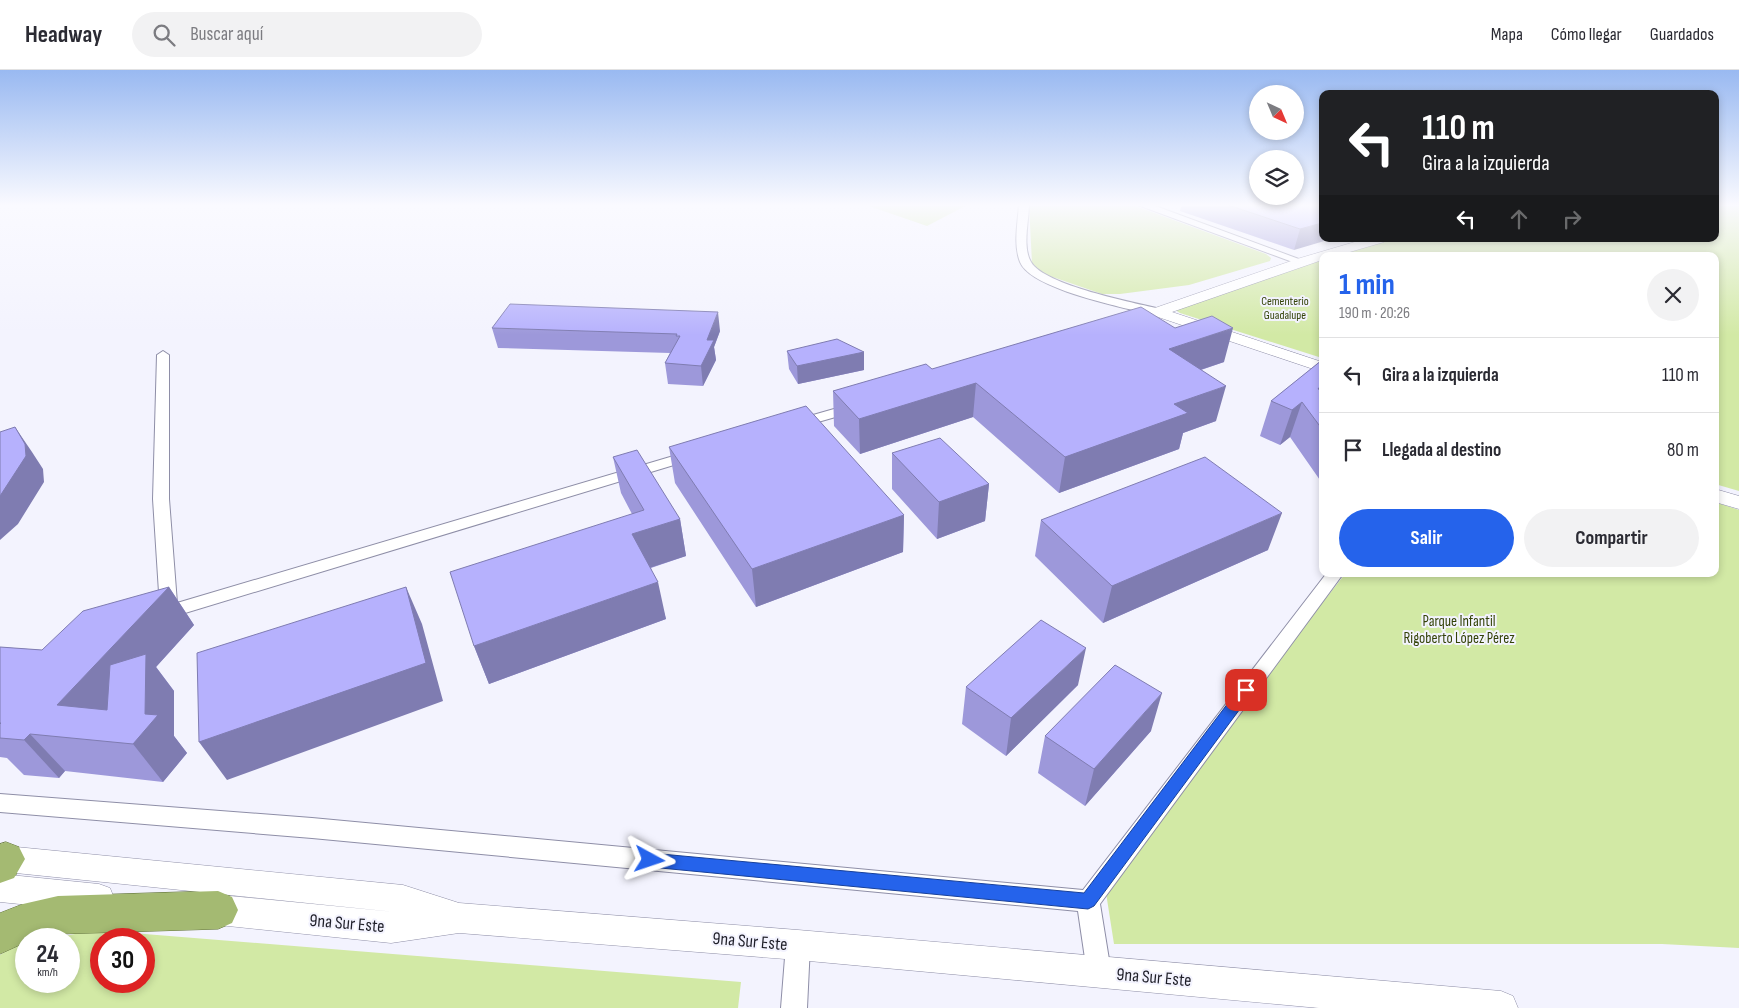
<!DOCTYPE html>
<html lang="es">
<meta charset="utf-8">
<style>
body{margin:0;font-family:"Sofia Sans Condensed",sans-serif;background:#f2f2f3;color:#2b2b33;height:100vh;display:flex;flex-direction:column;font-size:19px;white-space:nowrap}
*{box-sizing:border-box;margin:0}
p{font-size:16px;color:#7c7c81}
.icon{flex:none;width:28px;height:28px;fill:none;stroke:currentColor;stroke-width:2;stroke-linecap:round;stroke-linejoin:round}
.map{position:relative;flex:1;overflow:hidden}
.side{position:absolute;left:1319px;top:182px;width:400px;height:325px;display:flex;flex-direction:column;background:#fff;border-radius:10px;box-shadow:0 2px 8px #0003}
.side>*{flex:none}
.hud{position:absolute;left:1319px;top:20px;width:400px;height:152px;border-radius:10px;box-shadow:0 2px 8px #0003;background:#202124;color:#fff;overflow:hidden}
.needle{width:32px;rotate:136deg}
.fabs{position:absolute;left:1249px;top:15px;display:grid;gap:10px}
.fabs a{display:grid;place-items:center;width:55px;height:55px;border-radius:50%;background:#fff;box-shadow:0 2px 8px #0003;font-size:25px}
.speed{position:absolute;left:15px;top:858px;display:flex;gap:10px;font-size:25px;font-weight:700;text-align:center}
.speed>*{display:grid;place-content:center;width:65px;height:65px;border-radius:50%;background:#fff;box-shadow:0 2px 8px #0003;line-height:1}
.speed small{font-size:12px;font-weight:400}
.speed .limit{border:8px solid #d22;background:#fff;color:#111}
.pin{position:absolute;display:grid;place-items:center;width:42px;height:42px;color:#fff;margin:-21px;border-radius:10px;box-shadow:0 2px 8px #0006}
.me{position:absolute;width:55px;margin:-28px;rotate:95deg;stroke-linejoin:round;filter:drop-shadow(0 0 4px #0008)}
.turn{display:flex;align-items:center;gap:18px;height:105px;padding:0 20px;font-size:22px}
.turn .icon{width:65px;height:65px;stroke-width:2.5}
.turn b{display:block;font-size:35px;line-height:42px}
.lanes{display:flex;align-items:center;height:48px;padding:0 20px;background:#0003;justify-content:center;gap:25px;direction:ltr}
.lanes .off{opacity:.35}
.round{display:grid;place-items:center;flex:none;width:52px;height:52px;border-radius:26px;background:#f2f2f3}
.head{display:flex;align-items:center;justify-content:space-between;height:85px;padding:0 20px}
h1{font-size:30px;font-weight:700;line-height:38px;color:#2563eb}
.cta{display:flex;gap:10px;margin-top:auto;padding:10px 20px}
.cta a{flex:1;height:58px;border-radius:30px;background:#2563eb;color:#fff;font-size:20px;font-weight:700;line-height:58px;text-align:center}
.cta a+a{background:#f2f2f3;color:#2b2b33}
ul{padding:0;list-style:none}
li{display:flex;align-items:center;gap:15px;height:75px;padding:0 20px;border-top:1px solid #e1e1e2}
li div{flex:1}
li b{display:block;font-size:19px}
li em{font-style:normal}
header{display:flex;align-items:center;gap:30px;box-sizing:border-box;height:70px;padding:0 25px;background:#fff;border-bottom:1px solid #e1e1e2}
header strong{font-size:24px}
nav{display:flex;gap:28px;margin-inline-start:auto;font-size:18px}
.search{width:350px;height:45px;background:#f2f2f3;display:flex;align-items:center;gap:12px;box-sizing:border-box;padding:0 18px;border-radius:28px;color:#7c7c81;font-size:19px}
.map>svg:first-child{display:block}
.green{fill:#d2e9a5;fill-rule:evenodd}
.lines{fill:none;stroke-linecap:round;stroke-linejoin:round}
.minor-casing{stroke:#8e8ea7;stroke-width:2}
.tertiary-casing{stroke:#8e8ea7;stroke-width:1}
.trunk-casing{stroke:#677841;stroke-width:1}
.minor{fill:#fff;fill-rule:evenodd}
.tertiary{fill:#fff;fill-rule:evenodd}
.trunk{fill:#a4ba72;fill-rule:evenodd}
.wall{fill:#9d98da}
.shaded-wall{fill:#7f7cb1}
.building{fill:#b6b1fd;stroke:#7f7cb1}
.route{fill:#2563eb;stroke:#184099}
.labels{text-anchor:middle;stroke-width:4;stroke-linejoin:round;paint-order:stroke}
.far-park-label{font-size:12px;fill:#334207;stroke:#f3f3fe}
.park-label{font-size:15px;fill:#334207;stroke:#f3f3fe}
.near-street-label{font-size:18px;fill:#1e1e28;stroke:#f3f3fe}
</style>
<header>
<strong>Headway</strong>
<div class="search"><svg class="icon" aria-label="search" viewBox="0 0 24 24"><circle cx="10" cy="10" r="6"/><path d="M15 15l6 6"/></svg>Buscar aquí</div>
<nav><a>Mapa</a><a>Cómo llegar</a><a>Guardados</a></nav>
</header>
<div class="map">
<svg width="1739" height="938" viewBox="0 0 1739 938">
<rect width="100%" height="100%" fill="#f3f3fe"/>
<!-- green -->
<path class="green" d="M863 134H969L927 156Z
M1029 134H1130L1266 184 1271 188 1270 191 1189 215 1120 224H1102L1041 203 1032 193Z
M1715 134H1739V421L1715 414V186H1330L1391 169H1715Z
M1322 188V288L1180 243 1169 236Z
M1715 432 1739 440V878L1662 874H1114L1104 810 1345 504H1715Z
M95 860 741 912 738 938H0V885L15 876 26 874V911H69V869H50ZM101 869H144V911H101Z"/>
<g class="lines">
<!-- minor casing -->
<g class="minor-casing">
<path id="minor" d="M1019 134H1029C1029 151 1022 177 1031 192 1044 215 1134 233 1161 239V245L1157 246C1128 238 1031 220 1020 192 1013 174 1018 152 1019 134Z
M1135 134H1150L1307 192 1306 194H1298Z
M163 281 169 285V429L177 533 687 382 692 381 699 385 697 388 162 550 156 548 153 544 156 540 160 538 153 429 157 285Z
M855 333 862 337 860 340 797 358 790 354 792 351Z
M1326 504H1343L1100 834 1111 902 1108 911 1099 914 1090 911 1087 902 1078 841 312 768 0 742V724L312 748 1083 820Z
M798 863 807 867 810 875 807 938H781L786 875 789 867Z"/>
</g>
<!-- tertiary casing -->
<g class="tertiary-casing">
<path id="tertiary" d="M1365 169H1386L1384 172 1336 186H1322V190L1172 242 1322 292V302L1152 245 1149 242 1152 239 1297 189Z
M1715 419 1739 426V439L1715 432Z
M6 776 403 815 459 833 798 860 1501 921 1513 926 1518 938H1319L798 890 459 863 391 873 209 854 198 849 194 839 198 829 209 824 395 842 6 802 0 800V778Z
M0 804 99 814 110 818 114 828 110 838 99 842 0 832Z"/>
</g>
<!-- trunk casing -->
<g class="trunk-casing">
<path id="trunk" d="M6 772 19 777 25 789 14 808 0 813V774Z
M218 821 232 827 238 840 232 853 218 859 58 864 26 869V872L0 884V843L23 834 58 826Z"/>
</g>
<!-- minor -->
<use href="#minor" class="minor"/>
<!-- tertiary -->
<use href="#tertiary" class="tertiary"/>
<!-- trunk -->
<use href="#trunk" class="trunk"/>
</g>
<!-- wall -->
<path class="wall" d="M1182 134H1322L1294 180 1180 141Z
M492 258 720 261 714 277 716 290 703 316 668 314 665 293 670 283 498 278Z
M1175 258 1224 292 1201 300 1216 351 1183 363 1179 379 1059 423 973 347 860 384 834 356 833 321 932 299Z
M787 281 864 282V300L798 314 789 299Z
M1322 290V413L1290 367 1280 375 1260 366 1271 331Z
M669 377 904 445 903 482 756 537 675 413Z
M892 383 989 414 985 451 937 469 892 419Z
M613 387 680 449 686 486 651 498 666 549 489 614 474 576 632 444 621 423Z
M1041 450 1268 480 1103 553 1035 486Z
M169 517 194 555 156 597 174 621V666L187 683 163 712 65 701 59 708 24 705 7 688 0 687V577L42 580Z
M1078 615 1006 686 962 654 966 617Z
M1151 661 1085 736 1038 703 1045 666Z"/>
<!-- shaded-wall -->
<path class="shaded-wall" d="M1322 153V169H1331L1294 180 1300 159Z
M718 242 720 261 714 277 716 290 703 316 701 296 707 270Z
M1233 258 1224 292 1161 313 1169 279Z
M864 282V300L798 314 797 296Z
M976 313 973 347 860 384 859 349Z
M1322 314V338L1318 319Z
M1226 316 1216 351 1183 363 1179 379 1059 423 1065 387 1174 334Z
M1302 332 1290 367 1280 375 1292 340Z
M15 357 32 382 43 399 44 412 18 454 0 470V426Z
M989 414 985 451 937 469 939 432Z
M1282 443 1268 480 1103 553 1112 516Z
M904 445 903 482 756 537 752 499Z
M680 449 686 486 640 501 632 464Z
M658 512 666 549 489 614 474 576Z
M169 517 194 555 156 597 174 621V666L187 683 163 712 133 674 57 635Z
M406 517 422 554 443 631 227 710 199 672Z
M1086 578 1078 615 1006 686 1011 648Z
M1162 623 1151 661 1085 736 1094 699Z
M30 664 65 701 59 708 24 670Z"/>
<!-- building -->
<path class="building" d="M1225 134H1322V153L1300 159Z
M510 234 718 242 707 270H714L701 296 665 293 680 266H676L677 264 492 258Z
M1141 237 1175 258 1212 246 1233 258 1169 279 1226 316 1174 334 1188 343 1065 387 976 313 859 349 833 321 926 294 932 299Z
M837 269 864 282 797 296 787 281Z
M1322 290V314L1318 319 1322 320V359L1302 332 1292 340 1271 331Z
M806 336 904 445 752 499 669 377Z
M15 357 25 374 26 386 0 426V362Z
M940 368 989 414 939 432 892 383Z
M637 380 680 449 632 464 658 512 474 576 450 502 644 440 613 387Z
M1205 387 1282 443 1112 516 1041 450Z
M169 517 57 635 107 640 110 595 146 584 145 644 158 645 133 674 30 664 24 670 0 668V654L1 653H0V577L42 580 83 541Z
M406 517 426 593 199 672 197 583Z
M1041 550 1086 578 1011 648 966 617Z
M1115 595 1162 623 1094 699 1045 666Z"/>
<!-- sky -->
<linearGradient id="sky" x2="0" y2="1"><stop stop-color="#99b9f1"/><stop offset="0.51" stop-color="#fafaff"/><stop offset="1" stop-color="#fafaff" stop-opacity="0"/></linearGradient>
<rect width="1739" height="265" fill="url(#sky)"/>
<!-- route -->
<path class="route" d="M1246 615 1251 616 1252 620 1251 624 1094 836 1088 839 650 797 645 795 643 790 645 785 650 783 1084 823 1241 616Z"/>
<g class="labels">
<!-- far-park labels -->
<g class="far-park-label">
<text x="1285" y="235">Cementerio<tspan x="1285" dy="14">Guadalupe</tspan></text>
</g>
<!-- park labels -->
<g class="park-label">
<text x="1459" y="556">Parque Infantil<tspan x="1459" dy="17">Rigoberto López Pérez</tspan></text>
</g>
<!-- near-street labels -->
<g class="near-street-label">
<text transform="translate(347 853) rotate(5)" y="6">9na Sur Este</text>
<text transform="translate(750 871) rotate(5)" y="6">9na Sur Este</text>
<text transform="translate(1154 907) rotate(5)" y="6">9na Sur Este</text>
</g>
</g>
</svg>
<div class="fabs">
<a><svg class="needle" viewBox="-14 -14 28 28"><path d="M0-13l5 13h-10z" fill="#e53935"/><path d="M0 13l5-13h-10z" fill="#7c7c81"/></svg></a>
<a><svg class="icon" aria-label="layers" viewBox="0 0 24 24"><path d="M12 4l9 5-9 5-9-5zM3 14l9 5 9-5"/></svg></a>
</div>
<div class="speed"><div>24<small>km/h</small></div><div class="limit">30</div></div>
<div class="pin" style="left:1246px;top:620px;background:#d93025"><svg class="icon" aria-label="arrive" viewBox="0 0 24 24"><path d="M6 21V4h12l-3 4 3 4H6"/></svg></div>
<svg class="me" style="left:650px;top:790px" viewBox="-20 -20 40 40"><path d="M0-17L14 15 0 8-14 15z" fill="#2563eb" stroke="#fff" stroke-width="4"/></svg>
<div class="hud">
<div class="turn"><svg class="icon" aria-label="left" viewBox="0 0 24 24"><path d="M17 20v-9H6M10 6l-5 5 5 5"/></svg><div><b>110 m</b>Gira a la izquierda</div></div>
<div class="lanes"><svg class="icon" aria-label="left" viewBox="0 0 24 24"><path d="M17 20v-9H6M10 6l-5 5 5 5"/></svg><svg class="icon off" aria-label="ahead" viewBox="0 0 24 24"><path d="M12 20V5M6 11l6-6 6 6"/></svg><svg class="icon off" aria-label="right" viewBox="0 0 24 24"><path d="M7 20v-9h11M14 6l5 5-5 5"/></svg></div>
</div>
<section class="side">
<div class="head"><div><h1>1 min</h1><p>190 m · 20:26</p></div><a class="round"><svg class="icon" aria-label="close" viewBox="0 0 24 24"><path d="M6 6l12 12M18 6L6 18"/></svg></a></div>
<ul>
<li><svg class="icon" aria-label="left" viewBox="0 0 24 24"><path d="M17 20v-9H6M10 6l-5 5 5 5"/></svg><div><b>Gira a la izquierda</b></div><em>110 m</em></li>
<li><svg class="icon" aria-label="arrive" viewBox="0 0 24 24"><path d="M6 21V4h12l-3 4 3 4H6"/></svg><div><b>Llegada al destino</b></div><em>80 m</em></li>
</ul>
<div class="cta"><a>Salir</a><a>Compartir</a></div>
</section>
</div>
